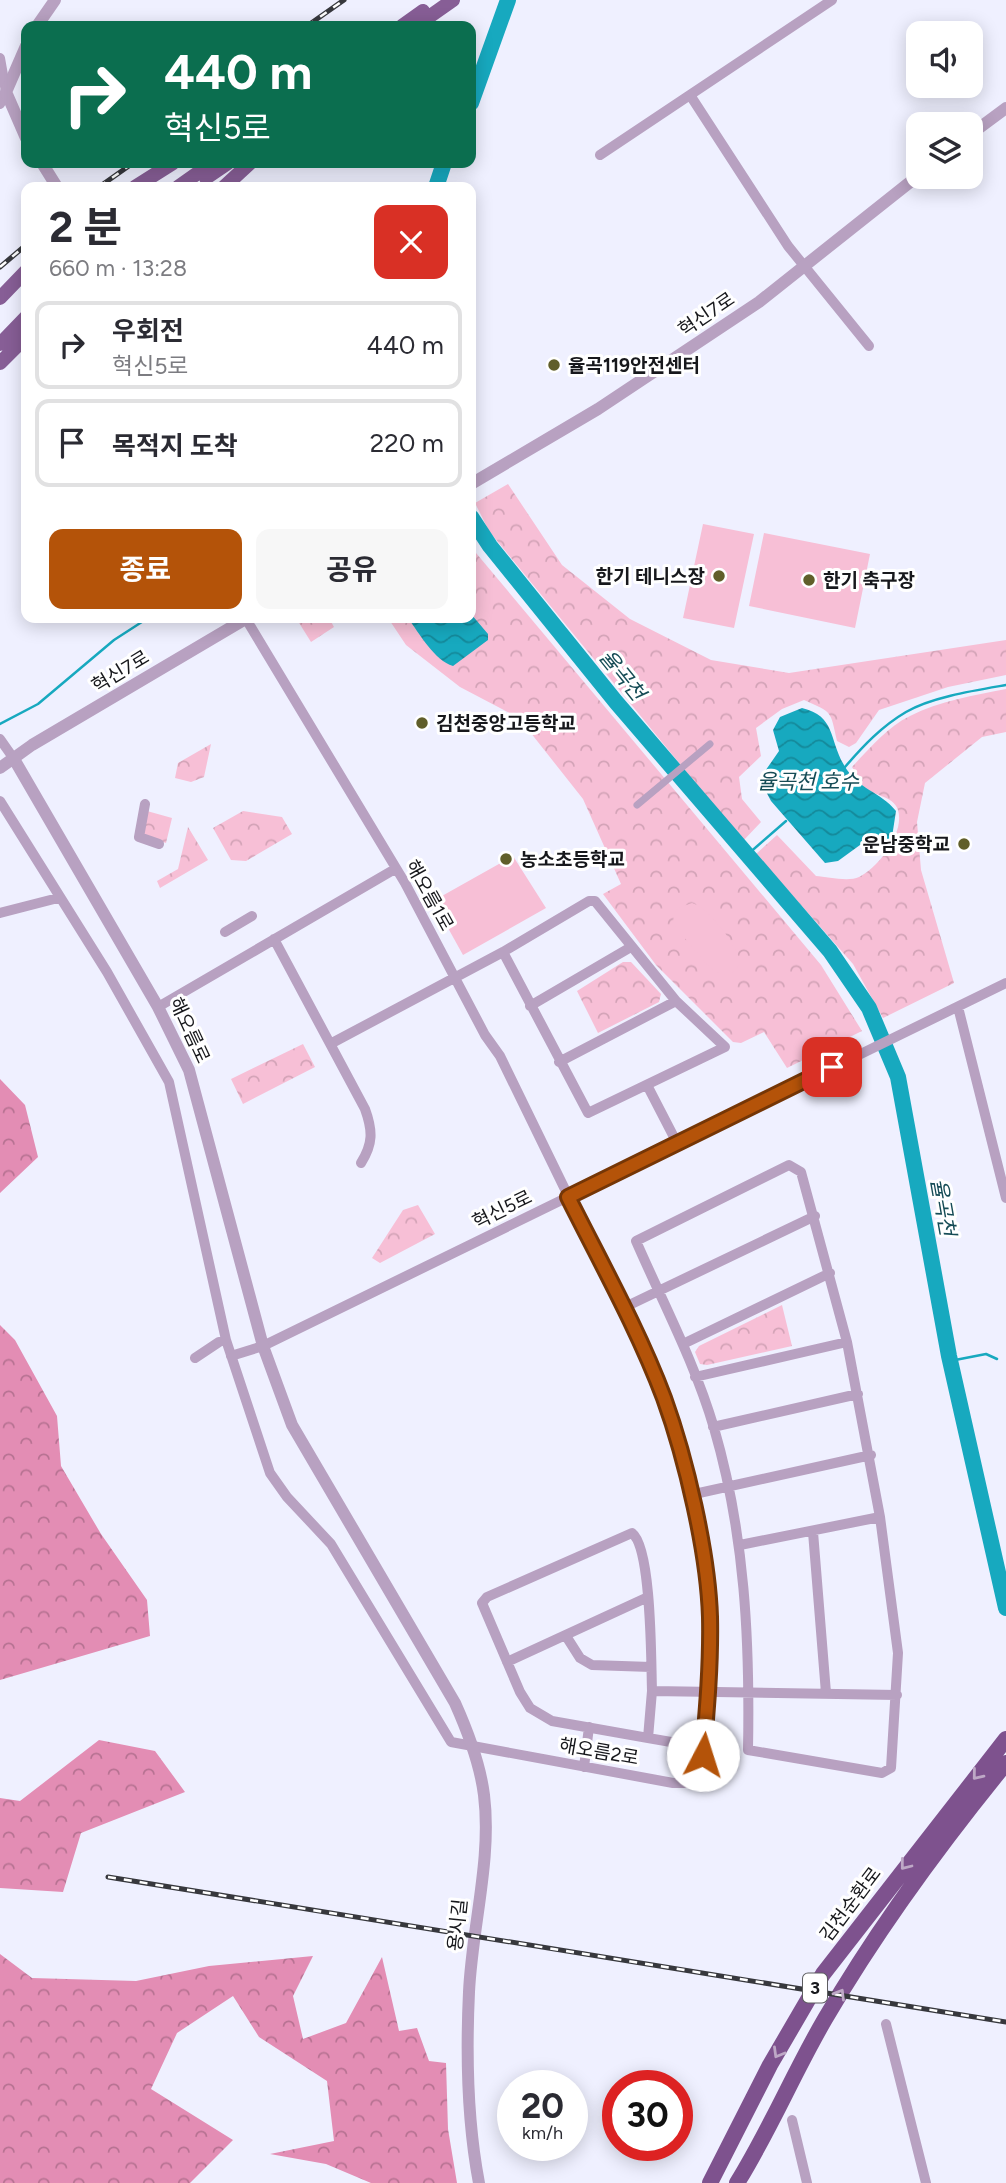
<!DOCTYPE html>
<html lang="ko">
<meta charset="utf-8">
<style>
body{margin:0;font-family:Figtree,"Noto Sans KR",sans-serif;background:#f7f7f7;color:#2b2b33;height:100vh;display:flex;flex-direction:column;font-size:26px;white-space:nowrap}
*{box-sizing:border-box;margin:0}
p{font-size:23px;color:#7c7c81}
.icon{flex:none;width:38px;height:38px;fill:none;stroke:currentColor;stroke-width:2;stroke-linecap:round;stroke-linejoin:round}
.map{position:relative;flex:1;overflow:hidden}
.side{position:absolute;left:21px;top:182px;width:455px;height:441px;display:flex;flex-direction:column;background:#fff;border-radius:14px;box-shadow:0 4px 18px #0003}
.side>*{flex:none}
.top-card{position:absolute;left:21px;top:21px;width:455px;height:147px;border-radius:14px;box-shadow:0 4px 18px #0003;background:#0b6e4f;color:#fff;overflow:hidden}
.controls{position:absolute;left:906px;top:21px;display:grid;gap:14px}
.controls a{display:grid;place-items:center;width:77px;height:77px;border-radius:14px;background:#fff;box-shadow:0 4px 18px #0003;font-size:35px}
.speed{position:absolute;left:497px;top:2070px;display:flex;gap:14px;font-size:35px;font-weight:700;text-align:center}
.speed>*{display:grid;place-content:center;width:91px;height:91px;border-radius:50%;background:#fff;box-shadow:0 4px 18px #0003;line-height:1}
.speed small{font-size:18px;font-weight:400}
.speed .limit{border:10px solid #d22;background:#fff;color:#111}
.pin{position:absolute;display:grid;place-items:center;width:60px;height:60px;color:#fff;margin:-30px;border-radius:14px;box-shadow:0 4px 10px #0006}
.me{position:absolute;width:77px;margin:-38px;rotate:5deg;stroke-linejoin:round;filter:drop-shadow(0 0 5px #0008)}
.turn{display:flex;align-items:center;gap:24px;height:147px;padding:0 28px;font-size:32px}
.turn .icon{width:91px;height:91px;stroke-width:2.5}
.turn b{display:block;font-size:49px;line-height:60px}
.round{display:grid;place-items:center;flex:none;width:74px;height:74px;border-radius:14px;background:#f7f7f7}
.headline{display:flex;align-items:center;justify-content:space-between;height:119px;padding:0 28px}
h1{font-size:42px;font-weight:700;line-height:52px}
.cta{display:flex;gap:14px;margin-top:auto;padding:14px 28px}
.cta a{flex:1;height:80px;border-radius:14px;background:#b45309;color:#fff;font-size:28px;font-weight:700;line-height:80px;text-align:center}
.cta a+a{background:#f7f7f7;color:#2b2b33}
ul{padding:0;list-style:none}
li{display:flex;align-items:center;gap:21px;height:88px;margin:0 14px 10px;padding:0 14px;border:4px solid #e1e1e2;border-radius:14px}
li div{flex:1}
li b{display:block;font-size:26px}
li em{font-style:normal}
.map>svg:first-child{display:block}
.forest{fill:url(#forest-crowns)}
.park{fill:url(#park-crowns)}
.pitch{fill:#f7bfd6}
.water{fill:url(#water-waves)}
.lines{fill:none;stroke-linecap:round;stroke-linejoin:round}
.stream{stroke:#17a9bf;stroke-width:2.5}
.river{stroke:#17a9bf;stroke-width:16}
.pedestrian{stroke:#b8a1c1;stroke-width:7}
.minor{stroke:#b8a1c1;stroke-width:10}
.tertiary{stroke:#b8a1c1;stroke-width:12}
.primary{stroke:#875e96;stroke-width:14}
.trunk{stroke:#7e528e;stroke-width:16}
.rail-casing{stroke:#37383d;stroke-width:5}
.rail{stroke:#fff;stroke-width:2.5;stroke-dasharray:8;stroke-linecap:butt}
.oneway{stroke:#bea8c6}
.route-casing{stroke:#753606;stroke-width:18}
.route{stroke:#b45309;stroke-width:12}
.poi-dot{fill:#605e2a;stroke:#fff;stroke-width:2.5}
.labels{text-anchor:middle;stroke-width:6;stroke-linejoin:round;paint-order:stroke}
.shield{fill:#fff;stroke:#5d5d60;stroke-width:2}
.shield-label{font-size:18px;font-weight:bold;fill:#17181c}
.street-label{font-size:19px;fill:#17181c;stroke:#fff}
.poi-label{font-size:19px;font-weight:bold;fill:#17181c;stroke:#fff;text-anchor:start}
.water-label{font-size:21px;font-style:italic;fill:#164c56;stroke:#fff}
</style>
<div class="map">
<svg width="1006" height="2183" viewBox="0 0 1006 2183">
<defs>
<pattern id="forest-crowns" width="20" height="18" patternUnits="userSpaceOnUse" patternTransform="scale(1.75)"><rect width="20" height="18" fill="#e38db4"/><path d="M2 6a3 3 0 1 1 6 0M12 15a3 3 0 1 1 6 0" fill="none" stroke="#b77292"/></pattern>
<pattern id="park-crowns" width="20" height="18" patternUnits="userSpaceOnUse" patternTransform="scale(1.75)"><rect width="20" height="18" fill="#f7bfd6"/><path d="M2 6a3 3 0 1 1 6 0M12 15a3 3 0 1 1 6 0" fill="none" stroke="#d3a3b7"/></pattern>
<pattern id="water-waves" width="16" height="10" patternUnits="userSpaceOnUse" patternTransform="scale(1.75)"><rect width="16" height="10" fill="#17a9bf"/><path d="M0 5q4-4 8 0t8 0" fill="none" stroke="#14899a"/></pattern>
</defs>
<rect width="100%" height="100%" fill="#eff0ff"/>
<!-- forest -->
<path class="forest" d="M0 1079 25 1105 38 1157 0 1193Z
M0 1325 15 1340 57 1416 61 1466 101 1534 147 1600 150 1636 0 1680Z
M99 1740 155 1751 185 1792 81 1833 63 1892 0 1888V1798L20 1801Z
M0 1954 32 1978 136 1981 209 1966 313 1956 293 1996 303 2039 346 2023 382 1957 399 2031 417 2028 429 2061 446 2063 448 2129 457 2183H371L326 2164 270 2154 334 2141 327 2081 259 2037 233 1996 177 2033 151 2089 233 2140 190 2183H0Z"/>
<!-- park -->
<path class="park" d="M508 484 562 565 630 619 711 660 789 673 1006 640V675L948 687 879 710 856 743 849 747 837 741C830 710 833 713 804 700L782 709 756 728 761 756 739 777 742 799 761 822 743 841 489 531 475 503Z
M471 547 821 965 862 1031 787 1068 764 1032 741 1043 733 1042 656 965 603 894 621 884 583 799 519 718 460 687 406 645 388 618H471Z
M296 618H329L334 627 311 642Z
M1006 689V732L982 737 925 783 917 822 921 870 954 983 883 1018 853 964 756 854 777 835 816 876C827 877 849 882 859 877 878 868 905 833 898 810 893 795 872 796 863 786 859 781 856 773 852 767 869 749 887 727 910 716 939 701 975 695 1006 689Z
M211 744 204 777 191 782 175 778 178 763Z
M147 811 172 818 166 843 142 835Z
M243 811 282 817 292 834 246 861 231 860 213 828Z
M188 827 208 860 160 888 157 881 178 869Z
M623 962H631L661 994 659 1002 598 1033 577 991Z
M303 1044 315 1067 243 1104 231 1079Z
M418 1205 435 1234 380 1263 372 1258 403 1210Z
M782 1305 792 1346 707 1365 700 1364 695 1352 699 1346Z"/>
<!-- pitch -->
<path class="pitch" d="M703 524 754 534 734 628 683 618Z
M764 533 870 554 855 628 749 606Z
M513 856 546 908 463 955 433 901Z
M692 903C708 907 739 947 740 963 725 992 702 959 691 945 686 939 677 931 674 923 672 917 675 913 678 908Z"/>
<!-- water -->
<path class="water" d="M471 614 488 634V640L453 666C435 661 419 633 408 618H471Z
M802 708C836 716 829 740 844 765 858 790 880 791 896 811L892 837 885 845H860L838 861 825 863 771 801 761 782V777L779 751 773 730 780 717Z"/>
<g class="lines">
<!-- stream -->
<path class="stream" d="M0 724 38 704 114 640 148 618
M845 767C863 746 882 726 906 712 931 697 977 690 1006 685
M747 855 786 821
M950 1361 986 1354 997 1359"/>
<!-- river -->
<path class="river" d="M471 103 508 0
M436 187 444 163
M471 517 490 546 616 702 830 951 869 1008 898 1077 949 1356 1006 1608"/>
<!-- pedestrian -->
<path class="pedestrian" d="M637 805 710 744"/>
<!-- minor -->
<path class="minor" d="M0 58 6 92 0 104
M690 95 788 246 869 346
M600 155 832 0
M0 739 14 759
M0 801 107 972 169 1082 226 1340 270 1473 287 1497 331 1544 451 1742 673 1783H685L695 1779 703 1755 708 1705 710 1614 702 1556 681 1459 652 1368 500 1056 485 1035 405 883 246 619
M145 804 139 837 159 844
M0 913 58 898
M225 932 252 916
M274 939 365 1109C373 1131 373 1144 361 1163
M530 1006 631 947
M158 1007 395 869
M958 1007 1006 1198
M332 1043 503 952 589 901H595L676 1001 725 1047 588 1113 503 952
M559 1062 676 1001
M647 1085 677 1143
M789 1165 801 1172 847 1342 880 1517 898 1653 891 1768 882 1773 748 1750C750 1641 745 1534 714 1428 695 1363 663 1303 636 1241Z
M623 1308 815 1216
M683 1344 830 1273
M231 1356 263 1346 1006 983
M195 1358 219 1342
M695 1377 847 1342
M713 1427 858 1394
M690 1495 871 1455
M813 1532 826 1693
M740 1545 880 1517
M566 1636 580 1658 592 1665 651 1667
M507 1662 648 1597
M652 1691 648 1738 552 1721 530 1708 520 1692 482 1603 487 1597 632 1533C652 1548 651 1663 652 1691L897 1695
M648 1738 671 1742
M584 1767 589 1727
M886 2024 926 2183
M792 2120 807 2183"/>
<!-- tertiary -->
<path class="tertiary" d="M37 26 55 0
M26 46 6 92 26 138
M971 134 1006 108
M42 163 57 187
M471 484 598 409 759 302 919 175
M14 759 158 1007 189 1070 263 1346 292 1425 455 1703C468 1732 480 1763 484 1795 492 1859 472 1927 469 1992 466 2055 467 2120 479 2183
M0 768 32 745 247 618"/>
<!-- primary -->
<path class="primary" d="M402 26 423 11
M416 26 453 0
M206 178 228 163
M135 187 173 163
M178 187 212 163
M224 187 250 163
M0 298 26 271
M0 344 26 317
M0 363 26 337"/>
<!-- trunk -->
<path class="trunk" d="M710 2183 770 2065 823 1974 1006 1739
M737 2183C770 2130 794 2072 825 2019 878 1928 940 1844 1006 1763"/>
<!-- rail casing -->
<g class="rail-casing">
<path id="rail" d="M307 26 344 0
M99 187 133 163
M0 267 26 245
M108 1877 1006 2022"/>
</g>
<!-- rail -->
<use href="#rail" class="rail"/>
</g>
<!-- one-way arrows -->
<defs><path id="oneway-chevron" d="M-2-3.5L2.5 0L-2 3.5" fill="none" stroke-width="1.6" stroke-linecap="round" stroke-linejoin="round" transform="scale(1.75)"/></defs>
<g class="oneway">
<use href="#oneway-chevron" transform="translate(977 1775) rotate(129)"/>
<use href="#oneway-chevron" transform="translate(905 1865) rotate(128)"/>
<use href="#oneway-chevron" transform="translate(840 1994) rotate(-59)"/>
<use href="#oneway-chevron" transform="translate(778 2053) rotate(120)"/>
</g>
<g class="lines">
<!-- route casing -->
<g class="route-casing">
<path id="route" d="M703 1755C707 1709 711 1663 710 1617 708 1552 686 1459 664 1398 638 1329 601 1263 568 1197L832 1067"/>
</g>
<!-- route -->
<use href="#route" class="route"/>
</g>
<!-- markers -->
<g class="poi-dot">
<circle cx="554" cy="365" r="7"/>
<circle cx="719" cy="576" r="7"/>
<circle cx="809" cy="580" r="7"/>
<circle cx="422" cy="723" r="7"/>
<circle cx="964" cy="844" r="7"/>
<circle cx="506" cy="859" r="7"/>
</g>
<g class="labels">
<!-- shield labels -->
<rect class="shield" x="803" y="1973.5" width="24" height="29" rx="5"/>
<g class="shield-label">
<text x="815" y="1994">3</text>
</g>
<!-- street labels -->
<g class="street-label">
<text transform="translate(706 314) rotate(-34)" y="7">혁신7로</text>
<text transform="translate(120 671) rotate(-31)" y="7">혁신7로</text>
<text transform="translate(430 895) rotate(61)" y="7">해오름1로</text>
<text transform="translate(190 1030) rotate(65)" y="7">해오름로</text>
<text transform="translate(502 1209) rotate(-26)" y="7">혁신5로</text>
<text transform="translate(599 1751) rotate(10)" y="7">해오름2로</text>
<text transform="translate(850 1904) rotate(-53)" y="7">김천순환로</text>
<text transform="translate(457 1925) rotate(-84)" y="7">용시길</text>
</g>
<!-- poi labels -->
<g class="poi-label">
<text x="568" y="372">율곡119안전센터</text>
<text x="705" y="583" text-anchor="end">한기 테니스장</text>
<text x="823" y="587">한기 축구장</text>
<text x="436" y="730">김천중앙고등학교</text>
<text x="950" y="851" text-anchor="end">운남중학교</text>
<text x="520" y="866">농소초등학교</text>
</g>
<!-- water labels -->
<g class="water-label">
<text transform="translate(622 675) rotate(51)" y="7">율곡천</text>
<text x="808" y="789">율곡천 호수</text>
<text transform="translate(943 1207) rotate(80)" y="7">율곡천</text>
</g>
</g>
</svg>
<div class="controls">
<a><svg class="icon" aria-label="sound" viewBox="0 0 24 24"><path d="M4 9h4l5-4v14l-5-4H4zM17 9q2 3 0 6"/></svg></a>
<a><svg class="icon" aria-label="layers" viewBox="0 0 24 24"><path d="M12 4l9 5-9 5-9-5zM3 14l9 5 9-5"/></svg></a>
</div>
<div class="speed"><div>20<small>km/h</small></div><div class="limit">30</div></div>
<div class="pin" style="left:832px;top:1067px;background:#d93025"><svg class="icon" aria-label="arrive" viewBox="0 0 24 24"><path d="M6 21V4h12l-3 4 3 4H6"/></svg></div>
<svg class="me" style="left:703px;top:1755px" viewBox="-20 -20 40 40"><circle r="19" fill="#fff"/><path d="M0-13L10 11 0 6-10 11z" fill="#b45309"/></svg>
<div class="top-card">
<div class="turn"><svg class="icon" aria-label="right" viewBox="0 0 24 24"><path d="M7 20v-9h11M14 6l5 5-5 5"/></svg><div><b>440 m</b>혁신5로</div></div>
</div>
<section class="side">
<div class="headline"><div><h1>2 분</h1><p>660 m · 13:28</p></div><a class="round" style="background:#d93025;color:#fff"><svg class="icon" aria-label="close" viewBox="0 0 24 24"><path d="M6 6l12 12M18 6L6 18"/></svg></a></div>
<ul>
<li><svg class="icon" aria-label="right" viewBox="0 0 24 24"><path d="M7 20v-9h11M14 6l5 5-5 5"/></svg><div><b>우회전</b><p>혁신5로</p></div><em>440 m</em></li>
<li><svg class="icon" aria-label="arrive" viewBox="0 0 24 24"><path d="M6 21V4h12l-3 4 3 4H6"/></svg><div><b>목적지 도착</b></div><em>220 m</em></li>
</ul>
<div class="cta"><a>종료</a><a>공유</a></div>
</section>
</div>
